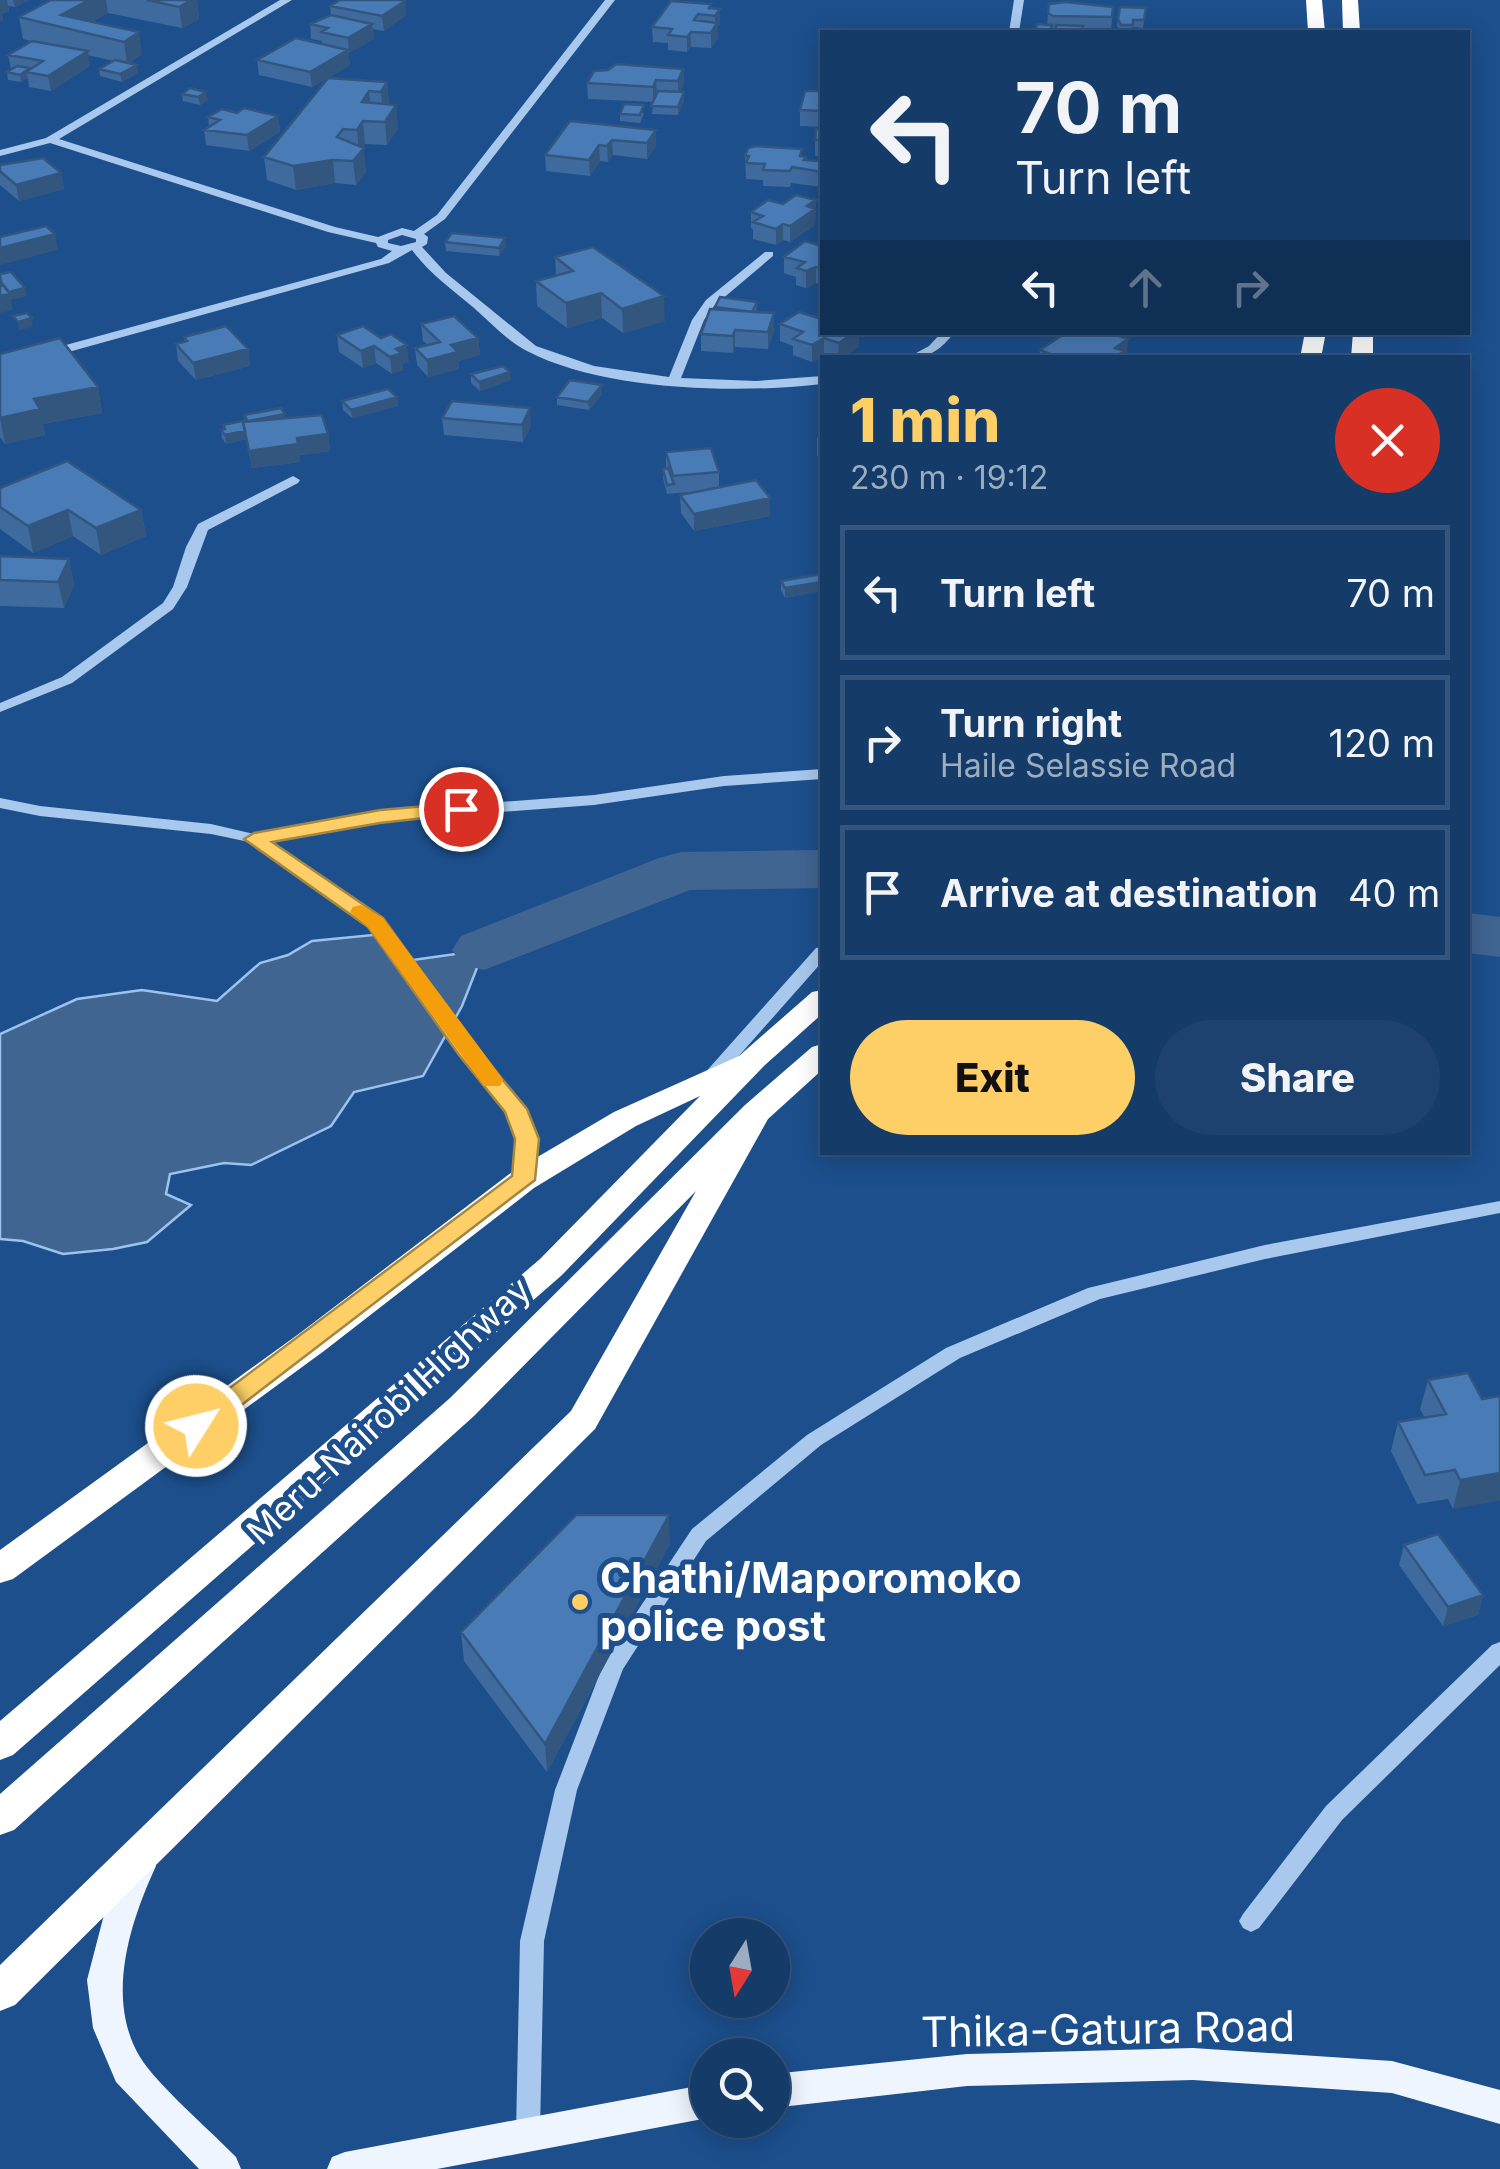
<!DOCTYPE html>
<meta charset="utf-8">
<style>
body{margin:0;font-family:Inter,sans-serif;background:#1e426f;color:#f1f3f6;height:100vh;display:flex;flex-direction:column;font-size:38px;white-space:nowrap}
*{box-sizing:border-box;margin:0}
p{font-size:32px;color:#9dadc0}
.icon{flex:none;width:55px;height:55px;fill:none;stroke:currentColor;stroke-width:2;stroke-linecap:round;stroke-linejoin:round}
.map{position:relative;flex:1;overflow:hidden}
.details{position:absolute;left:820px;top:355px;width:650px;height:800px;display:flex;flex-direction:column;background:#153b69;border-radius:0px;box-shadow:0 5px 25px #0003,0 0 0 2px #34557d}
.details>*{flex:none}
.guide{position:absolute;left:820px;top:30px;width:650px;height:305px;border-radius:0px;box-shadow:0 5px 25px #0003,0 0 0 2px #34557d;background:#153b69;color:#f1f3f6;overflow:hidden}
.needle{width:65px;rotate:191deg}
.buttons{position:absolute;left:690px;top:1918px;display:grid;gap:20px}
.buttons a{display:grid;place-items:center;width:100px;height:100px;border-radius:50%;background:#153b69;box-shadow:0 5px 25px #0003,0 0 0 2px #34557d;font-size:50px}
.pin{position:absolute;display:grid;place-items:center;width:85px;height:85px;color:#fff;margin:-42px;border:5px solid #fff;border-radius:50%;box-shadow:0 2px 10px #0007}
.me{position:absolute;width:110px;margin:-55px;rotate:54deg;stroke-linejoin:round;filter:drop-shadow(0 0 8px #0008)}
.turn{display:flex;align-items:center;gap:35px;height:210px;padding:0 30px;font-size:45px}
.turn .icon{width:130px;height:130px;stroke-width:2.5}
.turn b{display:block;font-size:70px;line-height:85px}
.lanes{display:flex;align-items:center;height:95px;padding:0 30px;background:#0003;justify-content:center;gap:50px;direction:ltr}
.lanes .off{opacity:.35}
.round{display:grid;place-items:center;flex:none;width:105px;height:105px;border-radius:52px;background:#1e426f}
.summary{display:flex;align-items:center;justify-content:space-between;height:170px;padding:0 30px}
h1{font-size:60px;font-weight:800;line-height:75px;color:#fdcf66}
.cta{display:flex;gap:20px;margin-top:auto;padding:20px 30px}
.cta a{flex:1;height:115px;border-radius:60px;background:#fdcf66;color:#111;font-size:40px;font-weight:800;line-height:115px;text-align:center}
.cta a+a{background:#1e426f;color:#f1f3f6}
ul{padding:0;list-style:none}
li{display:flex;align-items:center;gap:30px;height:135px;margin:0 20px 15px;padding:0 10px;border:5px solid #34557d;border-radius:0px}
li div{flex:1}
li b{display:block;font-size:38px}
li em{font-style:normal}
.map>svg:first-child{display:block}
.water{fill:#406591;stroke:#9cc3ef;stroke-width:2.5}
.lines{fill:none;stroke-linecap:round;stroke-linejoin:round}
.river{fill:#406591;fill-rule:evenodd}
.minor{fill:#a8c8ed;fill-rule:evenodd}
.major{fill:#eef5ff;fill-rule:evenodd}
.highway{fill:#fff;fill-rule:evenodd}
.wall{fill:#3f6a9d}
.shaded-wall{fill:#33567f}
.building{fill:#497bb6;stroke:#33567f;stroke-width:2.5}
.route{fill:#fdcf66;stroke:#a48742;stroke-width:2.5}
.slow{fill:#f59e0b}
.poi-dot{fill:#fdcf66;stroke:#1c4f8c;stroke-width:4}
.labels{text-anchor:middle;stroke-width:10;stroke-linejoin:round;paint-order:stroke}
.street-label{font-size:35px;fill:#fff;stroke:#1c4f8c}
.near-poi-label{font-size:42px;font-weight:bold;fill:#fff;stroke:#1c4f8c;text-anchor:start}
.near-street-label{font-size:42px;fill:#fff;stroke:#1c4f8c}
</style>
<div class="map">
<svg width="1500" height="2169" viewBox="0 0 1500 2169">
<rect width="100%" height="100%" fill="#1c4f8c"/>
<!-- water -->
<path class="water" d="M383 934 387 947 413 960 484 950 462 1006 423 1076 354 1092 331 1126 251 1165 224 1163 170 1174 166 1194 191 1205 147 1242 113 1249 63 1254 23 1241 0 1239V1034L77 999 142 990 217 1001 260 963 288 955 312 941Z"/>
<g class="lines">
<!-- river -->
<path class="river" d="M822 850V888L690 890 484 970 461 964 452 950 461 936 659 858 681 852Z
M1468 913 1500 917V957L1468 953Z"/>
<!-- minor -->
<path class="minor" d="M280 0H292L59 139 335 227 378 237 402 228 414 231 437 215 605 0H615L445 219 424 234 428 237 427 244 422 247 446 273 536 346 594 366 669 377 692 320 706 300 765 252H773V256L714 306 704 320 681 378 756 381 822 376V384C739 394 603 391 527 351 505 340 488 319 468 303 448 286 428 272 412 250L389 263 0 371V363L381 259 392 251 378 247 376 243 328 232 50 143 0 156V150L46 138ZM402 235 416 239V242L401 246 388 243V240Z
M1014 0H1024L1019 32H1009Z
M942 332H955C940 350 930 358 907 358L929 346Z
M293 476 300 480 298 483 208 530 187 587 173 609 72 683 0 712V703L62 677 163 603 173 587 186 547 198 524Z
M822 769V779L724 786 594 805 380 821 268 841 381 919 472 1046 525 1109 536 1139 532 1180 523 1186 514 1180 518 1139 508 1111 460 1054 369 927 249 842 211 834 40 816 0 808V798L40 806 211 824 254 834 380 811 594 795 724 776Z
M822 947V962L715 1083H703L700 1079 703 1075 816 948Z
M1500 1201V1213L1265 1259 1100 1299 960 1358 821 1445 706 1541 623 1669 577 1790 544 1941 540 2132 537 2140 528 2144 519 2140 516 2132 520 1941 555 1790 605 1660 692 1529 807 1435 946 1348 1088 1288 1265 1245Z
M1500 1642V1665L1342 1820 1259 1928 1251 1932 1243 1928 1239 1921 1243 1914 1326 1806 1492 1645Z"/>
<!-- major -->
<path class="major" d="M140 1851 152 1856 156 1866C130 1922 105 1999 140 2057 157 2085 211 2131 236 2157L241 2169H199L116 2082 93 2028 87 1980 112 1884 128 1856Z
M1193 2048 1392 2061 1500 2090V2124L1392 2093 1193 2080 967 2086 772 2108V2074L967 2054Z
M708 2084V2118L437 2169H327L332 2157 345 2152Z"/>
<!-- highway -->
<path class="highway" d="M1306 0H1322L1325 32H1308Z
M1342 0H1358L1360 32H1343Z
M1305 332H1326L1321 358H1300Z
M1353 332H1373V358H1351Z
M822 990V1014L765 1065 562 1275 13 1755 0 1760V1721L540 1259 700 1096 636 1126 534 1188 324 1351 13 1579 0 1583V1550L300 1333 512 1172 614 1112 739 1056 812 992Z
M822 1044V1070L768 1119 595 1429 15 2005 0 2011V1965L571 1411 696 1191 474 1416 14 1830 0 1835V1794L450 1398 745 1105 812 1047Z"/>
</g>
<!-- wall -->
<path class="wall" d="M0 0H29L15 7 8 6 9 11 2 14 3 20 0 21Z
M51 0H197L199 19 182 28 108 13 92 22 142 54 129 63 138 73 122 82 100 76 99 69 113 61 88 55 90 66 51 91 29 87 28 78 21 82 8 80 7 72 11 69 8 55 31 41 23 39 19 17Z
M405 1 406 15 384 31 373 29 374 39 348 53 350 65 312 87 259 75 257 60 322 44V41L311 39 310 24 331 15 330 6Z
M1049 4 1113 7 1111 32 1051 31V32H1035L1037 24 1047 25Z
M1120 7 1146 8 1143 28 1132 27V32H1121L1117 26Z
M711 8 720 24 717 27 718 38 711 48 691 47 687 52 668 50V43L653 42 652 27Z
M683 69 684 84 680 92 684 100 678 115 652 114 653 102 588 99 587 83Z
M328 78 387 82 389 104 398 128 387 145 365 144 362 148 366 172 356 185 335 183 296 190 267 180 264 157Z
M822 91V127L800 126V110Z
M182 94 208 100 200 105 183 101Z
M237 113 278 116 280 132 249 151 206 145 204 130 209 127 208 117Z
M644 113 640 123 620 121V114Z
M570 121 656 146 647 159 613 155 608 162 600 161 590 176 546 171 545 155Z
M822 129V187L791 183 790 187 763 186V180L746 179 745 156 806 157V160L820 161 822 156H815V140Z
M0 165 61 173 64 189 19 201 0 185Z
M816 200 815 225 790 242 783 240 776 245 753 239V229L751 228V212L783 204Z
M445 242 506 246 499 256 446 251Z
M822 246V285L816 283 806 288 796 285V277L784 273V257Z
M555 257 665 321 623 333 602 318 567 328 537 306 536 281 556 276Z
M757 302 756 312 774 313V330L768 349 735 347 733 353 701 351V334L715 307Z
M421 324 478 338 480 355 458 361 459 369 428 377 417 365 415 348 428 345 423 341Z
M780 324 822 332H859V346L842 358H832L824 355 812 362 793 355V346L780 341Z
M363 326 409 362 403 364V370L392 374 376 363 363 368 339 352 337 335Z
M184 337 248 349 250 366 196 380 178 361 176 344 184 342Z
M1128 339 1126 356 1124 358H1039L1040 350Z
M0 354 98 387 102 413 43 424 45 435 5 444 0 437Z
M471 374 511 380 480 391 471 383Z
M602 394 589 410 557 405V397Z
M397 397 398 406 352 418 343 410 342 401Z
M244 415 285 418 328 434 330 451 300 455V462L252 468 246 439 226 444 222 438 221 430 223 429V425L245 421Z
M442 418 531 426 523 442 444 435Z
M822 437V464L817 455V438Z
M666 452 719 472V487L770 516 694 531 681 513 680 495 702 491 667 494 663 478V469L666 468Z
M0 488 141 510 146 536 101 555 73 536 33 553 0 529Z
M0 556 69 559 74 585 64 608 0 606Z
M822 574V591L785 598 781 590V581Z
M1428 1380 1482 1399 1500 1396 1453 1509 1448 1499 1417 1504 1391 1451 1398 1422 1425 1418 1420 1409Z
M670 1544 547 1772 464 1661 461 1632Z
M1404 1545 1483 1595 1478 1615 1443 1626 1399 1565Z"/>
<!-- shaded-wall -->
<path class="shaded-wall" d="M0 0H7L9 11 2 14 3 20 0 21Z
M13 0H29L15 7Z
M89 0H106L108 13 76 31 61 15Z
M191 0H197L199 19 182 28 179 7Z
M405 1 406 15 384 31 382 16Z
M720 9V24L717 27 718 38 711 48V33L715 27V16Z
M372 24 374 39 349 53 348 38Z
M139 32 142 54 127 64 124 42Z
M691 32V47L687 52V37Z
M348 50 350 65 312 87 310 72Z
M88 51 90 66 51 91 48 76Z
M137 65 138 73 122 82 120 74Z
M30 68 26 72 28 78 21 82 20 75Z
M683 69 684 84 678 97V81Z
M656 80 657 95 653 102V87Z
M387 82 389 105 383 115 381 92Z
M369 91 371 114 362 102Z
M206 92 208 100 200 105 198 97Z
M684 92V100L678 115V107Z
M396 105 398 128 387 145 385 122Z
M278 116 280 132 249 151 247 135Z
M363 121 365 144 359 154 357 130Z
M656 130V146L647 159V143Z
M612 140 613 155 608 162 607 146Z
M599 145 600 161 590 176 589 160Z
M364 148 366 172 356 185 353 161Z
M333 160 335 183 296 190 293 166Z
M820 172H822V187L820 188Z
M61 173 64 189 19 201 16 185Z
M816 200 815 225 790 242V226L807 206Z
M783 224V240L776 245V229Z
M55 234 58 250 0 265V248Z
M505 238 506 246 499 256V248Z
M816 267V283L806 288V271Z
M0 278 4 295 9 292 25 288 27 296 11 300 13 310 0 313Z
M601 293 602 318 567 328 566 303Z
M664 296 665 321 623 333 622 309Z
M774 313V330L768 349V332Z
M32 318 33 327 19 330 18 322Z
M735 330V347L733 353V336Z
M855 332H859V346L842 358H838L839 343Z
M478 338 480 355 458 361 459 369 428 377 427 360 451 345Z
M824 338V355L812 362V345Z
M1128 339 1126 356 1114 358 1115 348Z
M407 345 409 362 403 364V370L392 374 390 357 396 349Z
M374 346 376 363 363 368 361 351Z
M248 349 250 366 196 380 193 363Z
M510 372 511 380 480 391 479 382Z
M602 385V394L589 410 588 402Z
M98 387 102 413 43 424 45 435 5 444 0 418 34 399Z
M397 397 398 406 352 418 351 410Z
M530 408 531 426 523 442 522 425Z
M285 414 286 422 254 428 253 420Z
M245 431 246 439 226 444 225 435Z
M328 434 330 451 300 455V462L252 468 249 451 297 438Z
M770 498V516L694 531V514Z
M68 510 73 536 33 553 28 526Z
M141 510 146 536 101 555 96 528Z
M69 559 74 585 64 608 58 582Z
M822 582V591L785 598V588Z
M1500 1473V1501L1453 1509 1460 1480Z
M669 1515 670 1544 547 1772 545 1744Z
M1483 1595 1478 1615 1443 1626 1448 1607Z"/>
<!-- building -->
<path class="building" d="M51 0H89L61 15 139 32 124 42 19 17Z
M147 0H191L179 7Z
M340 0H402L405 1 382 16 330 6Z
M671 1 711 4 709 8 720 9 715 16 698 14 694 20 717 23 711 33 691 32 687 37 668 35 672 29 652 27Z
M1066 2 1113 7 1112 17 1053 16 1048 13 1049 4Z
M1120 7 1146 8 1144 20H1133V25H1121L1118 19Z
M331 15 372 24 348 38 321 32 328 28 310 24Z
M1037 24 1052 25 1050 32H1035Z
M1056 25 1083 26 1082 32H1055Z
M296 38 348 50 310 72 257 60Z
M32 41 88 51 48 76 26 72 43 61 8 55Z
M115 60 137 65 120 74 99 69Z
M616 64 683 69 678 81 656 80 653 87 587 83 594 71 608 70Z
M17 66 30 68 20 75 7 72Z
M328 78 387 82 381 92 369 91 362 102 396 105 385 122 363 121 357 130 343 129 337 137 364 148 353 161 333 160 293 166 264 157Z
M190 88 206 92 198 97 182 94Z
M658 91 684 92 678 107 651 106Z
M805 91H822V111L800 110Z
M624 104 644 105 640 115 620 114Z
M244 108 278 116 247 135 204 130 220 120 208 117 222 109 237 113Z
M570 121 656 130 647 143 612 140 607 146 599 145 589 160 545 155Z
M816 129H822V140H815Z
M756 146 802 149 800 156 806 157 804 160 820 161 822 155V172L792 167 790 171 763 170 765 164 746 163 749 156H745L748 148Z
M43 158 61 173 16 185 0 171V165Z
M796 195 816 200 807 206 815 209 790 226 783 224 776 229 753 222 763 216 751 212 768 200 783 204Z
M46 226 55 234 0 248V237Z
M452 233 505 238 499 248 445 242Z
M805 241 822 246V268L816 267 806 271 797 268 805 262 784 257Z
M593 247 664 296 622 309 601 293 566 303 536 281 573 271 555 257Z
M11 272 25 288 9 292 1 282 0 274Z
M3 285 10 294 0 296V286Z
M720 297 757 302 752 312 715 307Z
M710 309 774 313 768 332 735 330 733 336 701 334Z
M799 312 822 319V332H855L839 343 824 338 812 345 793 339 803 332 780 324Z
M27 313 32 318 18 322 13 316Z
M454 316 478 338 451 345 458 352 427 360 415 348 440 342 421 324Z
M226 326 248 349 193 363 176 344 187 341 184 337Z
M363 326 381 338 391 334 407 345 396 349 402 353 390 357 374 346 361 351 337 335Z
M1067 332H1108L1128 339 1115 348 1124 351 1114 358H1060L1040 350Z
M60 338 98 387 34 399 40 409 0 418V354Z
M503 366 510 372 479 382 471 374Z
M570 380 602 385 588 402 557 397Z
M388 389 397 397 351 410 342 401Z
M452 401 530 408 522 425 442 418Z
M281 408 285 414 243 422 245 431 225 435 221 430 225 429 223 425 247 420 244 415Z
M322 415 328 434 297 438 298 444 249 451 243 422Z
M711 448 719 472 673 476 666 452Z
M67 461 141 510 96 528 68 510 28 526 0 507V488Z
M668 468 674 484 667 485 663 469Z
M756 480 770 498 694 514 680 495Z
M0 556 69 559 58 582 0 580Z
M822 574V582L785 588 781 581Z
M1468 1373 1482 1399 1500 1396V1473L1460 1480 1455 1470 1425 1475 1398 1422 1446 1414 1428 1380Z
M576 1515H669L545 1744 461 1632Z
M1438 1534 1483 1595 1448 1607 1404 1545Z"/>
<!-- route -->
<path class="route" d="M461 803 471 809 468 813 380 823 272 842 383 918 474 1045 527 1109 539 1139 535 1180 205 1433H187L183 1426 187 1420 512 1176 515 1139 505 1112 459 1055 368 927 244 839 254 833 380 810Z"/>
<!-- slow -->
<path class="slow" d="M361 905 383 918 500 1075 503 1080 500 1086H484L368 927 350 912 353 907Z"/>
<!-- markers -->
<circle class="poi-dot" cx="580" cy="1602" r="10"/>
<g class="labels">
<!-- street labels -->
<g class="street-label">
<text transform="translate(389 1411) rotate(-43)" y="12">Meru-Nairobi Highway</text>
</g>
<!-- near-poi labels -->
<g class="near-poi-label">
<text x="600" y="1593">Chathi/Maporomoko<tspan x="600" dy="48">police post</tspan></text>
</g>
<!-- near-street labels -->
<g class="near-street-label">
<text transform="translate(1108 2029) rotate(-1)" y="15">Thika-Gatura Road</text>
</g>
</g>
</svg>
<div class="buttons">
<a><svg class="needle" viewBox="-14 -14 28 28"><path d="M0-13l5 13h-10z" fill="#e53935"/><path d="M0 13l5-13h-10z" fill="#9dadc0"/></svg></a>
<a><svg class="icon" aria-label="search" viewBox="0 0 24 24"><circle cx="10" cy="10" r="6"/><path d="M15 15l6 6"/></svg></a>
</div>
<div class="pin" style="left:461px;top:809px;background:#d93025"><svg class="icon" aria-label="arrive" viewBox="0 0 24 24"><path d="M6 21V4h12l-3 4 3 4H6"/></svg></div>
<svg class="me" style="left:196px;top:1426px" viewBox="-20 -20 40 40"><circle r="17" fill="#fdcf66" stroke="#fff" stroke-width="3"/><path d="M0-11L8 9 0 5-8 9z" fill="#fff"/></svg>
<div class="guide">
<div class="turn"><svg class="icon" aria-label="left" viewBox="0 0 24 24"><path d="M17 20v-9H6M10 6l-5 5 5 5"/></svg><div><b>70 m</b>Turn left</div></div>
<div class="lanes"><svg class="icon" aria-label="left" viewBox="0 0 24 24"><path d="M17 20v-9H6M10 6l-5 5 5 5"/></svg><svg class="icon off" aria-label="ahead" viewBox="0 0 24 24"><path d="M12 20V5M6 11l6-6 6 6"/></svg><svg class="icon off" aria-label="right" viewBox="0 0 24 24"><path d="M7 20v-9h11M14 6l5 5-5 5"/></svg></div>
</div>
<section class="details">
<div class="summary"><div><h1>1 min</h1><p>230 m · 19:12</p></div><a class="round" style="background:#d93025;color:#fff"><svg class="icon" aria-label="close" viewBox="0 0 24 24"><path d="M6 6l12 12M18 6L6 18"/></svg></a></div>
<ul>
<li><svg class="icon" aria-label="left" viewBox="0 0 24 24"><path d="M17 20v-9H6M10 6l-5 5 5 5"/></svg><div><b>Turn left</b></div><em>70 m</em></li>
<li><svg class="icon" aria-label="right" viewBox="0 0 24 24"><path d="M7 20v-9h11M14 6l5 5-5 5"/></svg><div><b>Turn right</b><p>Haile Selassie Road</p></div><em>120 m</em></li>
<li><svg class="icon" aria-label="arrive" viewBox="0 0 24 24"><path d="M6 21V4h12l-3 4 3 4H6"/></svg><div><b>Arrive at destination</b></div><em>40 m</em></li>
</ul>
<div class="cta"><a>Exit</a><a>Share</a></div>
</section>
</div>
